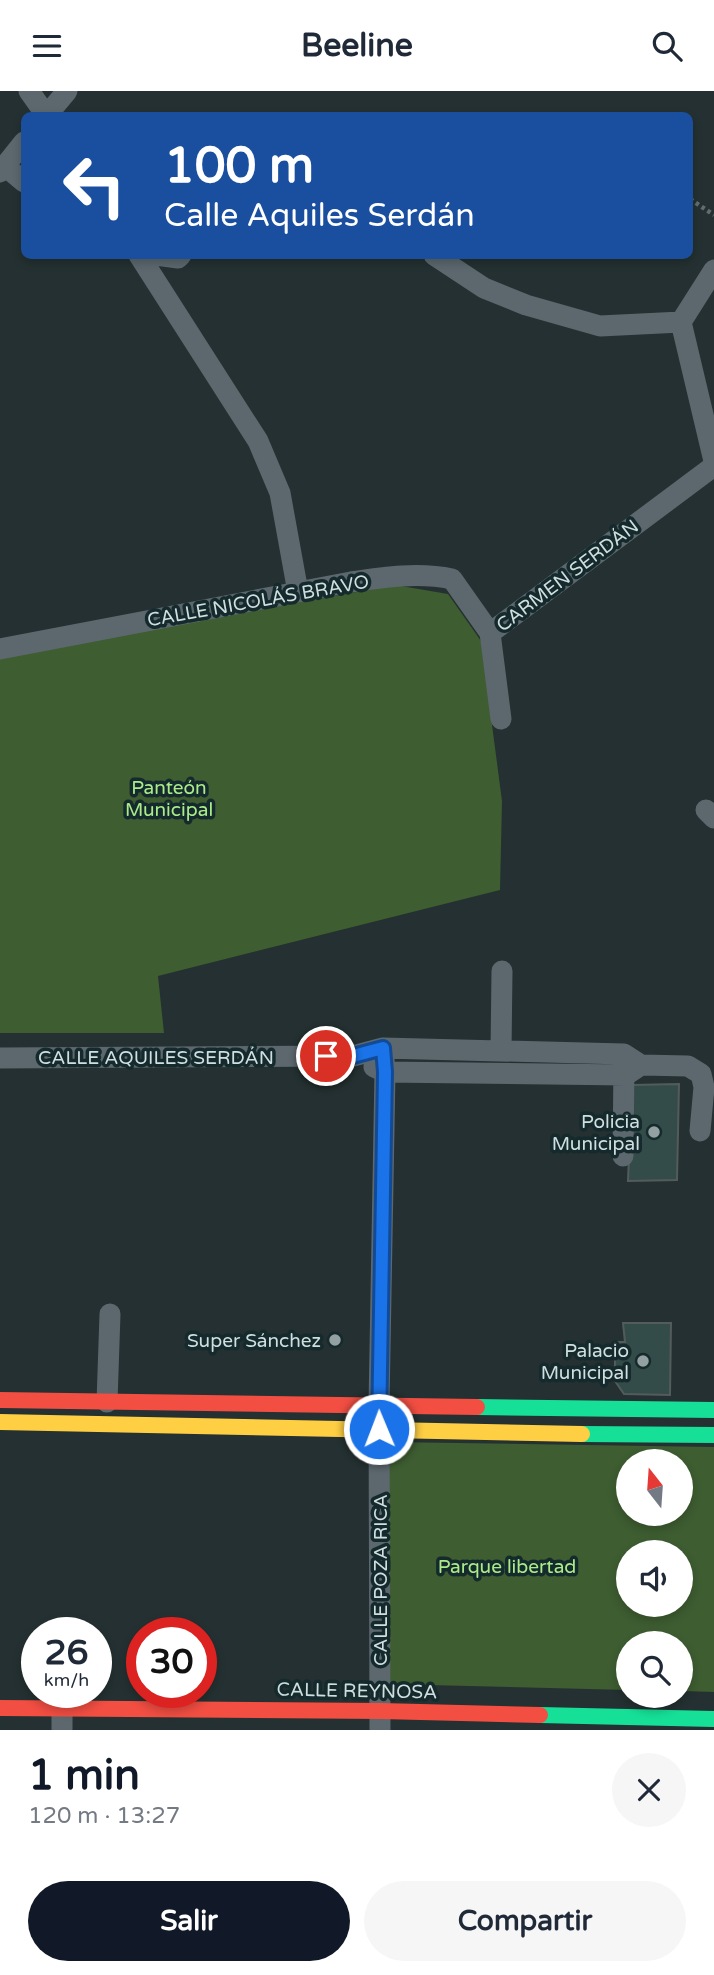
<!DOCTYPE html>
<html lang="es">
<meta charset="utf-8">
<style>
body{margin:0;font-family:"Varela Round",sans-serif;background:#f6f6f7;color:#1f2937;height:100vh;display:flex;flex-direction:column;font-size:26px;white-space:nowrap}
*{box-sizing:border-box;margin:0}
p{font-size:23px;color:#747a83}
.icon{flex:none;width:38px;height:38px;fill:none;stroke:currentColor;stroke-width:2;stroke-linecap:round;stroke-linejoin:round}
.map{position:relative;height:1639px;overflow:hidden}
.panel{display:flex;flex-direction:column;background:#fff;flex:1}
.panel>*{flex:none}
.guide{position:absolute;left:21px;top:21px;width:672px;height:147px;border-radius:10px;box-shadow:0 4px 10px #0003;background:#1a4fa0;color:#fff;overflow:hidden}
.needle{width:46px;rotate:343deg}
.controls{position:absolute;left:616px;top:1358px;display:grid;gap:14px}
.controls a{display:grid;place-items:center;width:77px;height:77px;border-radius:50%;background:#fff;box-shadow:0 4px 10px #0003;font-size:35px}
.speed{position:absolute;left:21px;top:1526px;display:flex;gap:14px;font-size:35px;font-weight:700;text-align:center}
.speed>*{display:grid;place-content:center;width:91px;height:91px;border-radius:50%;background:#fff;box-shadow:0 4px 10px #0003;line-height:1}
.speed small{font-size:18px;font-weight:400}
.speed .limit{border:10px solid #d22;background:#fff;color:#111}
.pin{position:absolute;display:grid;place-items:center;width:60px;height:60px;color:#fff;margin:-30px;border:4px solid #fff;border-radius:50%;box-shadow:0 2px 7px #0007}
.me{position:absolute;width:77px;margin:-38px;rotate:359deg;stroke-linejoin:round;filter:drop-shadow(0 0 5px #0008)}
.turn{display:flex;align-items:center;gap:24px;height:147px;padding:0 28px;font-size:32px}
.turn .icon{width:91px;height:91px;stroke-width:2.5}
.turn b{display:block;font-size:49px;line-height:60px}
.round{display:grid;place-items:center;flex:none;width:74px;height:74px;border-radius:37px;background:#f6f6f7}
.overview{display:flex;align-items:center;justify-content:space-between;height:119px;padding:0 28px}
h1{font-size:42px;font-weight:700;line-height:52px;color:#111827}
.action{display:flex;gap:14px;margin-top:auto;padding:14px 28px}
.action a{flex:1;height:80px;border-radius:42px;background:#111827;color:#fff;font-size:28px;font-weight:700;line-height:80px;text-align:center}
.action a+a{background:#f6f6f7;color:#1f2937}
header{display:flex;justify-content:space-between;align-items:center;height:91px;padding:0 28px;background:#fff;font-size:32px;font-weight:700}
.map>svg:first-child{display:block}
.green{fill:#3e5d31;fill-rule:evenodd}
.building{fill:#344c49;stroke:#535c5b;stroke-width:2}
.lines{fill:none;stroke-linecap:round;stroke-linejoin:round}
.path{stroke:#636d71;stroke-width:4.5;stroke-dasharray:3.5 3.5;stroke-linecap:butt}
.street{stroke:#5c686e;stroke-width:21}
.fast{stroke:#16e098;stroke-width:16}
.slow{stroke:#ffcf43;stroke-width:16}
.jam{stroke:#f24e42;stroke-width:16}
.route-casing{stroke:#114b97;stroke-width:18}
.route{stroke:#1a73e8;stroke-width:12}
.poi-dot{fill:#94a1a2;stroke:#152a2c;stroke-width:2.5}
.labels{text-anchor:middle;stroke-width:7;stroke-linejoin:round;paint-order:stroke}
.street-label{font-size:19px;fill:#d1dedf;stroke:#152a2c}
.park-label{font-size:19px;fill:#abec89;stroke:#152a2c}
.poi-label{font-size:19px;fill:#d1dedf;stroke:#152a2c;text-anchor:end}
</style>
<header><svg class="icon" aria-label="menu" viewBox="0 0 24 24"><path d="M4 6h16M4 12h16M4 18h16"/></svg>Beeline<svg class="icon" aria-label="search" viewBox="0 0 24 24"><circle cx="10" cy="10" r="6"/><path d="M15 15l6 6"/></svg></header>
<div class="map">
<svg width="714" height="1639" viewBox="0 0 714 1639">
<rect width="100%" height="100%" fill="#243031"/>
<!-- green -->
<path class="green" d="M395 494 448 503 481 550 502 710 500 799 158 885 164 942H0V566Z
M388 1351 714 1356V1601L681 1600V1552H628V1599L385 1593ZM628 1370H681V1423H628ZM628 1461H681V1514H628Z"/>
<!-- building -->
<path class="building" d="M679 993 677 1089 628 1090 632 994Z
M623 1232H671L670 1304 624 1303 615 1290V1251H625Z"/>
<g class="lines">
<!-- path -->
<path class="path" d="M690 108 714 124"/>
<!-- street -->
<path class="street" d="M29 0 46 24
M47 24 67 0
M5 75 24 91
M0 81 24 51
M139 164 258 350 280 402 298 501
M156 164 178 167 181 164
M434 164 484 197 526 214 600 235 681 231
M714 179 681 231 714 370
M0 558 351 491C385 486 419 481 452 488L490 542
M501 628 490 542 714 375
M706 719 714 727
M501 960 502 880
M0 967 353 965 383 957 624 963 641 974
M374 976 385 981 626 984 641 974 688 975 701 983 704 996 700 1040
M623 1065 624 972
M107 1311 110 1223
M62 1617V1639
M380 1639 379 1314 385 981 383 957"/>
<!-- fast -->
<path class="fast" d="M477 1316 714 1319
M582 1343 714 1344
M540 1624 714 1628"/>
<!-- slow -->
<path class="slow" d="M0 1331 582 1343"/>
<!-- jam -->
<path class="jam" d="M0 1309 477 1316
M0 1617 381 1620 540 1624"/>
</g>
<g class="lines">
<!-- route casing -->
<g class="route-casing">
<path id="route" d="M326 965H353L383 957 385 981 379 1338"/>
</g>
<!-- route -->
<use href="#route" class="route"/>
</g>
<!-- markers -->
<g class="poi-dot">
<circle cx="654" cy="1041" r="7"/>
<circle cx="335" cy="1249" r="7"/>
<circle cx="643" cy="1270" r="7"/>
</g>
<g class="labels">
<!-- street labels -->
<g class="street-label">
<text transform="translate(567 484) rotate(-37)" y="7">CARMEN SERDÁN</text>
<text transform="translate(258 509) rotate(-10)" y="7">CALLE NICOLÁS BRAVO</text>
<text x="156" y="973">CALLE AQUILES SERDÁN</text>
<text transform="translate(380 1489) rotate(-90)" y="7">CALLE POZA RICA</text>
<text transform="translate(357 1599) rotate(1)" y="7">CALLE REYNOSA</text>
</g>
<!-- park labels -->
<g class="park-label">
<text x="169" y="703">Panteón<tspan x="169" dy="22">Municipal</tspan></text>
<text x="507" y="1482">Parque libertad</text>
</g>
<!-- poi labels -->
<g class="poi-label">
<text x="640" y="1037">Policia<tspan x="640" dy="22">Municipal</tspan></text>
<text x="321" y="1256">Super Sánchez</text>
<text x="629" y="1266">Palacio<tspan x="629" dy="22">Municipal</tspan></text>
</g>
</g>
</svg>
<div class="controls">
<a><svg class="needle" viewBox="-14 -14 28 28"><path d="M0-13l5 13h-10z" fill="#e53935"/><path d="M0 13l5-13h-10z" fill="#747a83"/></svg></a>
<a><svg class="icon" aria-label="sound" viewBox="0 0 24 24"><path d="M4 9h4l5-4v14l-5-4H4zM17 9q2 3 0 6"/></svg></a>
<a><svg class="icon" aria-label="search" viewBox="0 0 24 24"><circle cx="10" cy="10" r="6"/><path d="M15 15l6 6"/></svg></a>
</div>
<div class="speed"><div>26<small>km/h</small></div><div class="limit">30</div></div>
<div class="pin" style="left:326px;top:965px;background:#d93025"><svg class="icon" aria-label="arrive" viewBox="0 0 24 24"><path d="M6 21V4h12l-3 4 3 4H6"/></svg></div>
<svg class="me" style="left:379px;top:1338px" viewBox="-20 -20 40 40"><circle r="17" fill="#1a73e8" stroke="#fff" stroke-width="3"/><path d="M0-11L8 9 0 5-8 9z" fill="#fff"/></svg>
<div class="guide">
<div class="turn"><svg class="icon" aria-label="left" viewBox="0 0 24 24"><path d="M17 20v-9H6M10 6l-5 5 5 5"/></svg><div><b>100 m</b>Calle Aquiles Serdán</div></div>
</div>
</div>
<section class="panel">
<div class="overview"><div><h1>1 min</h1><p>120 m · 13:27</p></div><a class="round"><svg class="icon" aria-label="close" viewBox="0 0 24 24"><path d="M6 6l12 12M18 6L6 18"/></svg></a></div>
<div class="action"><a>Salir</a><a>Compartir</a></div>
</section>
